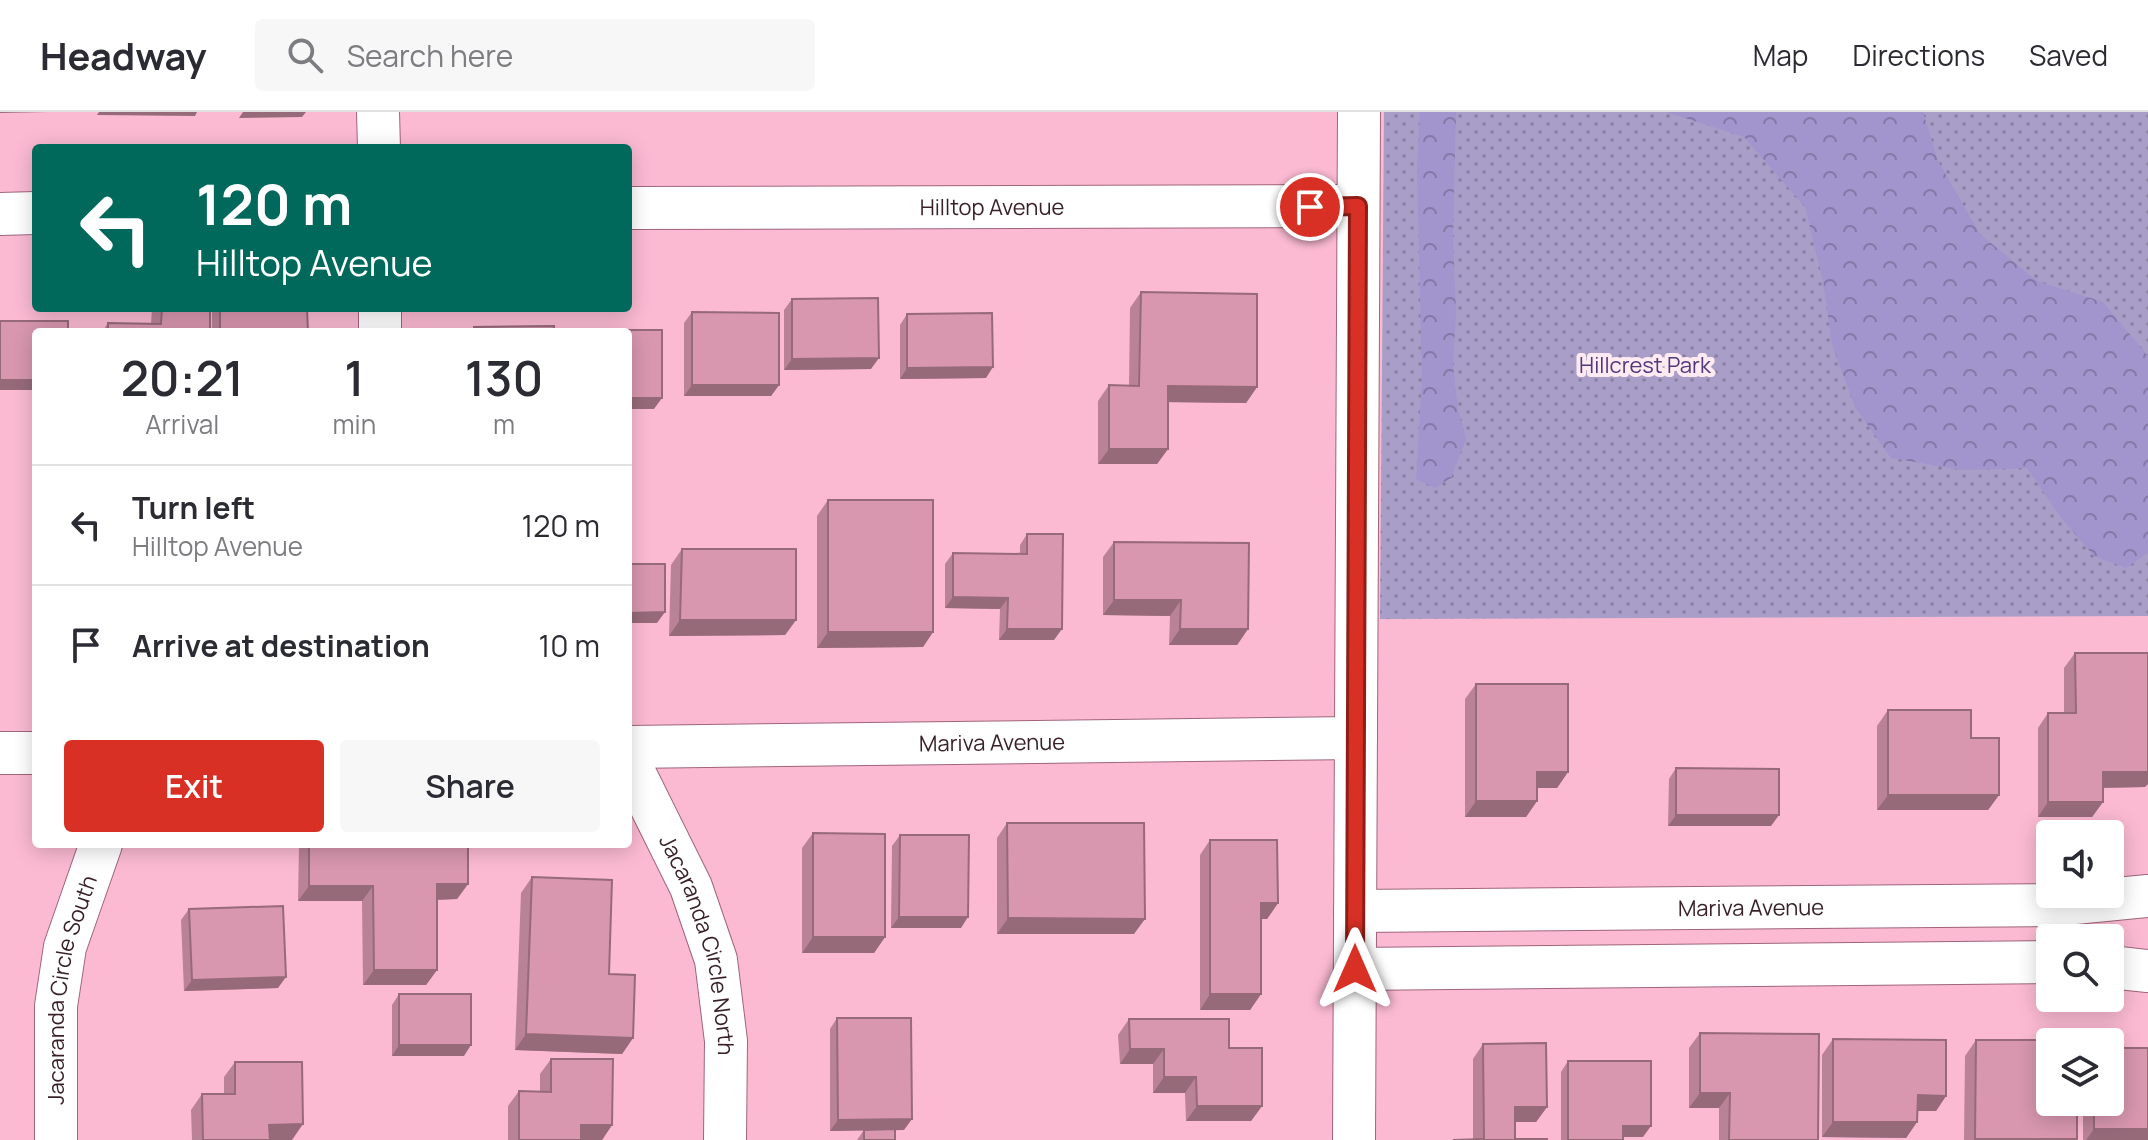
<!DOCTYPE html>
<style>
body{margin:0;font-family:Manrope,sans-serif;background:#f7f7f7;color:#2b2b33;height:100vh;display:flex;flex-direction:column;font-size:30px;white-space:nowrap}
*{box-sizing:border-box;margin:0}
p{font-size:26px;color:#7c7c81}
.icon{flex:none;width:44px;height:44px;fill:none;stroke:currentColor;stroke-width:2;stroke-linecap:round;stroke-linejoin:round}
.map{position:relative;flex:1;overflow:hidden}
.details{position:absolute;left:32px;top:216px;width:600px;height:520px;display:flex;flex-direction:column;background:#fff;border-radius:8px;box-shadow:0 4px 20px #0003}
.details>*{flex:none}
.top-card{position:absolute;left:32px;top:32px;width:600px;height:168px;border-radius:8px;box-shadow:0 4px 20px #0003;background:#00695c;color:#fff;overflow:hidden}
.fabs{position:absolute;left:2036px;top:708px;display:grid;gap:16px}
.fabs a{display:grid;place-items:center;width:88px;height:88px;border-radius:8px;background:#fff;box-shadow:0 4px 20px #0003;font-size:40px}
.pin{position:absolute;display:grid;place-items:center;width:68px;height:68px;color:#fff;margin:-34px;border:4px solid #fff;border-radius:50%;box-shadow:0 2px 8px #0007}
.me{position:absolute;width:88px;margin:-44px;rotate:0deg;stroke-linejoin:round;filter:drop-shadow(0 0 6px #0008)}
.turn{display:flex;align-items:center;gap:28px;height:168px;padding:0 32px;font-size:36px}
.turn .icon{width:104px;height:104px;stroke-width:2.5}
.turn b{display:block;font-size:56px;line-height:68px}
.eta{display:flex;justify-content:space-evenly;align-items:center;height:136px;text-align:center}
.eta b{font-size:48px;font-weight:600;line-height:56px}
.primary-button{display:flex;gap:16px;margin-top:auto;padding:16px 32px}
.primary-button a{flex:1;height:92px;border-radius:8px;background:#d93025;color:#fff;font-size:32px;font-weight:600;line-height:92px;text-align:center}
.primary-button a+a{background:#f7f7f7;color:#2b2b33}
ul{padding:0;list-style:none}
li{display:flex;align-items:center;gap:24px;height:120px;padding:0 32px;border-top:2px solid #e1e1e2}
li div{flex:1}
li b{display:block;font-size:30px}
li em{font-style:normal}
header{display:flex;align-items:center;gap:48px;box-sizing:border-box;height:112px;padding:0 40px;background:#fff;border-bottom:2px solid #e1e1e2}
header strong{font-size:38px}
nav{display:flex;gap:44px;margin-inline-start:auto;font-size:28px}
.search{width:560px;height:72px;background:#f7f7f7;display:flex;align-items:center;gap:20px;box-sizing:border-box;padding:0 28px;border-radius:8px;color:#7c7c81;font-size:30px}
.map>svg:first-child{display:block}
.grass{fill:url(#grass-dots)}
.forest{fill:url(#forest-crowns)}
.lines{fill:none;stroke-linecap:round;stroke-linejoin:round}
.street-casing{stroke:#9f657b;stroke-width:44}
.street{stroke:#fff;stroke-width:42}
.wall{fill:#ba8296}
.shaded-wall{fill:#976a7a}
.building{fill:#d897af;stroke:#976a7a;stroke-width:2}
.route-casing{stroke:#8d1f18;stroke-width:20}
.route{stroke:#d93025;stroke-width:14}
.labels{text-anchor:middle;stroke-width:8;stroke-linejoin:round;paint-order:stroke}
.street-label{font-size:22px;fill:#381f29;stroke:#ffeaf1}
.park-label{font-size:22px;fill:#4e387e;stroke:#ffeaf1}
</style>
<header>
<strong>Headway</strong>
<div class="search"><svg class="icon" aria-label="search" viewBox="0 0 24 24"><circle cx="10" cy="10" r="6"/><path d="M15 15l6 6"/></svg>Search here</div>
<nav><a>Map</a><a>Directions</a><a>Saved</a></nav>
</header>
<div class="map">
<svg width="2148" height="1028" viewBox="0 0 2148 1028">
<defs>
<pattern id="grass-dots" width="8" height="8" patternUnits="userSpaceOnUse" patternTransform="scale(2)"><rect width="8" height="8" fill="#a89ec8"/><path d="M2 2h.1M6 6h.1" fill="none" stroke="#8a80a2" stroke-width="1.8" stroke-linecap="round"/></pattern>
<pattern id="forest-crowns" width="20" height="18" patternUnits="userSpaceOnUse" patternTransform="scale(2)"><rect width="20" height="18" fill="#a294cd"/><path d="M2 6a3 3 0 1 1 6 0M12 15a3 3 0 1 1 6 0" fill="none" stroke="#8578a6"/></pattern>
</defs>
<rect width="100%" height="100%" fill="#fbbad2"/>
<!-- grass -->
<path class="grass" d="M1384 0H2148V504L1380 507Z"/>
<!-- forest -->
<path class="forest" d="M1420 0H1456L1453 125 1456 201 1453 253 1458 297 1466 327 1451 366 1435 376 1416 367 1422 267 1417 56Z
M1666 0H1923L1938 49 1980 122 2037 169 2103 190 2148 244V441L2126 456 2094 444 2061 406 2027 356 1962 358 1891 346 1855 295 1832 233 1823 169 1805 95 1744 25Z"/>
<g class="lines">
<!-- street casing -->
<g class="street-casing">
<g id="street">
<path d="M378 0 379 36"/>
<path id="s1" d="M628 96 1358 94"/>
<path d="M0 102 36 101"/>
<path d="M380 196V220"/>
<path id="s2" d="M628 635 1356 626"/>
<path d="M0 641H36"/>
<path id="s3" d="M628 648 691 775 716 848 726 929 725 1028"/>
<path id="s4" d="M1355 799 2054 793 2148 784"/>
<path d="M2110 855 2148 859"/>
<path d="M1355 857 2050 850"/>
<path id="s5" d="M56 1028V894L65 835 101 732"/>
<path d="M1354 1028 1359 0"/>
</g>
</g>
<!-- street -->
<use href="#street" class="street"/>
</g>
<!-- wall -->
<path class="wall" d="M1141 180 1257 275 1246 291 1168 290V337L1157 352H1098V289L1109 273 1129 274 1130 196Z
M792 187 871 257 784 258V198Z
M152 196H210V220H102L108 211 151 212Z
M213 196H307L308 220H212V198Z
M692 200 779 273 771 284H684V211Z
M907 202 986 266 900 267V213Z
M828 388 933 520 923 535 817 536V404Z
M1027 422 1054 528H999L1000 497 945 496V452L953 441 1020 442V433Z
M1114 430 1248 517 1237 533H1169L1170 504 1103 503V445Z
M682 437 796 508 785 523 669 524 671 453Z
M2075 541 2145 675 2103 676V690L2092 705H2038V616L2048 601H2064V556Z
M1476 572 1568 660 1557 676H1537V689L1526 705H1465V587Z
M1888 598 1971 626 1999 683 1988 698H1877V614Z
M1676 656 1771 714H1668L1669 667Z
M1007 711 1134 822H997V726Z
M813 721 885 825 874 841H802V736Z
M900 723 961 816H891L892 734Z
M1210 728 1278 791 1267 807H1261V882L1250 898H1200V743Z
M300 732H468V772L457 787 437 788V858L426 873H363L362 789H298L299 734Z
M532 765 609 862 633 926 622 942 515 938 521 781Z
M189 797 278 876 184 879 181 808Z
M399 882 464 944H392V893Z
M837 906 904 1018H895V1028H857L864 1018 830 1019V917Z
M1129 907 1229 936 1262 994 1251 1009H1186L1185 981H1153V952H1120L1118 923Z
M1700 921 1818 1028H1719V996H1689V936Z
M1833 927 1946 984 1936 999H1918L1917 1010 1906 1026 1822 1025V943Z
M1976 928 2077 1027 2076 1028H1964L1965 944Z
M1483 932 1547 995 1536 1010H1515V1027H1473V947Z
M551 947 612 1013 602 1028H508V994L519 979H540V962Z
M1568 949 1643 1025H1623V1028H1561V960Z
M235 950 292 1028H192L191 998 202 982H224V965Z
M2083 990H2110L2148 1028H2083Z"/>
<!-- shaded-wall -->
<path class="shaded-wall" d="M0 0H48L0 1Z
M99 0H197L195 4 97 3Z
M243 0H306L302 5 239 6Z
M879 246 871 257 784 258 792 247Z
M993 255 986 266 900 267 907 256Z
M0 268H36V278H0Z
M692 273H779L771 284H684Z
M1168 274 1257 275 1246 291 1158 290Z
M628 286H662L654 297H628Z
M1109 337H1168L1157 352H1098Z
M953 485 1008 486 1000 497 945 496Z
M1114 488H1181L1170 504 1103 503Z
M665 500 657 511H628V501Z
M680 508H796L785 523 669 524Z
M1007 517H1062L1054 528H999Z
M1180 517H1248L1237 533H1169Z
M828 520H933L923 535 817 536Z
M1537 660H1568L1557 676H1526Z
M2103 660H2148V672L2145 675 2092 676Z
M1888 683H1999L1988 698H1877Z
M1476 689H1537L1526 705H1465Z
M2048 690H2103L2092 705H2038Z
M1676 703H1779L1771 714H1668Z
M437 772H468L457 787 426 788Z
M309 774H373L362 789H298Z
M1261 791H1278L1267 807H1250Z
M899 805H968L961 816H891Z
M1008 806 1145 807 1134 822H997Z
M813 825H885L874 841H802Z
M374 858H437L426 873H363Z
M286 865 278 876 184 879 192 868Z
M1210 882H1261L1250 898H1200Z
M526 922 633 926 622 942 515 938Z
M399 933H471L464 944H392Z
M1130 937H1164L1153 952H1120Z
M1164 965H1196L1185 981H1153Z
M1700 981H1730L1719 996H1689Z
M1918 983 1946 984 1936 999H1907Z
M1197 994H1262L1251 1009H1186Z
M1515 995H1547L1536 1010H1504Z
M912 1007 904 1018 830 1019 838 1008Z
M1833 1010H1917L1906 1026 1822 1025Z
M303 1012 292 1028H259L269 1013Z
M581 1013H612L602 1028H570Z
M1623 1014H1651L1643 1025H1615Z
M2094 1017H2148V1028H2086Z"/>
<!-- building -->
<path class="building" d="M1141 180 1257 182V275L1168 274V337H1109V273L1139 274Z
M878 186 879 246 792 247V187Z
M162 196H210V220H108V211L161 212Z
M220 196H307L308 220H220Z
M692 200 779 201V273H692Z
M992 201 993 255 907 256V202Z
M0 209H68V220H36V268H0Z
M554 214V220H474V215Z
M563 218H662V286H628V220H563Z
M828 388H933V520H828Z
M1027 422H1063L1062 517H1007L1008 486 953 485V441L1027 442Z
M1114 430 1249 431 1248 517H1180L1181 488H1114Z
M682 437H796V508H680Z
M628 452H665V500L628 501Z
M2075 541H2148V660H2103V690H2048V601H2076Z
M1476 572H1568V660H1537V689H1476Z
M1888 598H1971V626H1999V683H1888Z
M1676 656 1779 657V703H1676Z
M1007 711H1144L1145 807 1008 806Z
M813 721 885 722V825H813Z
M900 723H969L968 805H899Z
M1210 728H1277L1278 791H1261V882H1210Z
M309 732H468V772H437V858H374L373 774H309Z
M532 765 612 768 609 862 635 863 633 926 526 922Z
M283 794 286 865 192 868 189 797Z
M399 882H471V933H399Z
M837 906H911L912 1007 838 1008Z
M1129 907H1229V936H1262V994H1197L1196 965H1164V937H1130Z
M1700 921 1819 922 1818 1028H1729L1730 981H1700Z
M1833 927 1946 928V984L1918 983 1917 1010H1833Z
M1976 928H2077V930H2050V990H2077V1027H1975Z
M1546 931 1547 995H1515V1027H1547V1028H1453L1484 1027 1483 932Z
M2110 936H2148V1017H2094V990H2110Z
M551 947H613L612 1013H581V1028H519V979L551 980Z
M1568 949H1651V1014H1623V1028H1568Z
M235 950H302L303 1012 269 1013 270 1028H203L202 982H235Z
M895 1017V1028H864V1018Z"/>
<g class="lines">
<!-- route casing -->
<g class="route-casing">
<path id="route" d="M1310 95 1358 94 1355 857"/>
</g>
<!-- route -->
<use href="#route" class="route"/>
</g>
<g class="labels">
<!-- street labels -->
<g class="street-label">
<text dy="8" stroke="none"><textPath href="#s1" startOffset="364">Hilltop Avenue</textPath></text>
<text dy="8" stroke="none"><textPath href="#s2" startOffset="364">Mariva Avenue</textPath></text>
<text dy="8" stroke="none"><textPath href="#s4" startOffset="396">Mariva Avenue</textPath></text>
<text dy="8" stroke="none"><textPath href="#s3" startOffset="200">Jacaranda Circle North</textPath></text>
<text dy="8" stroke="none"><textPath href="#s5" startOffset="152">Jacaranda Circle South</textPath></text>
</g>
<!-- park labels -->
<g class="park-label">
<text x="1645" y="261">Hillcrest Park</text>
</g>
</g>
</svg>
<div class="fabs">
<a><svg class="icon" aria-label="sound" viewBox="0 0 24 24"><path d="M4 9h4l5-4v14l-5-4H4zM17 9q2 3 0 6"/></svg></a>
<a><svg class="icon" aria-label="search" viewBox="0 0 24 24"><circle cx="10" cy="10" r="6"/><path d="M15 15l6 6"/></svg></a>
<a><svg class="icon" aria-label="layers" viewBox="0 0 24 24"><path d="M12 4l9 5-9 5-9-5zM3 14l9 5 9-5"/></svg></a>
</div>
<div class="pin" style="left:1310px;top:95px;background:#d93025"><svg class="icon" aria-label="arrive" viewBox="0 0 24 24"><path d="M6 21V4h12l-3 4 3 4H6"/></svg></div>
<svg class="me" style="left:1355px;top:857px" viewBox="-20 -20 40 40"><path d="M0-17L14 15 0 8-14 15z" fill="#d93025" stroke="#fff" stroke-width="4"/></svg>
<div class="top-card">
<div class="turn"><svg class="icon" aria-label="left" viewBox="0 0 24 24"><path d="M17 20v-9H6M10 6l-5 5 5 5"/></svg><div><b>120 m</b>Hilltop Avenue</div></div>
</div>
<section class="details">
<div class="eta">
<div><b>20:21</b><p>Arrival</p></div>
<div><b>1</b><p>min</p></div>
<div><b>130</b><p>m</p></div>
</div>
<ul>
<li><svg class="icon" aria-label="left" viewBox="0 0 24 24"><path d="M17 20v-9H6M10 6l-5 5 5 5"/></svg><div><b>Turn left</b><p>Hilltop Avenue</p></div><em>120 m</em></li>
<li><svg class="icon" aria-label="arrive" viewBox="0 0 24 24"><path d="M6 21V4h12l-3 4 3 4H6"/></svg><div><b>Arrive at destination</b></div><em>10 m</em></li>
</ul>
<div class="primary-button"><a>Exit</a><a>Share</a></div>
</section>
</div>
